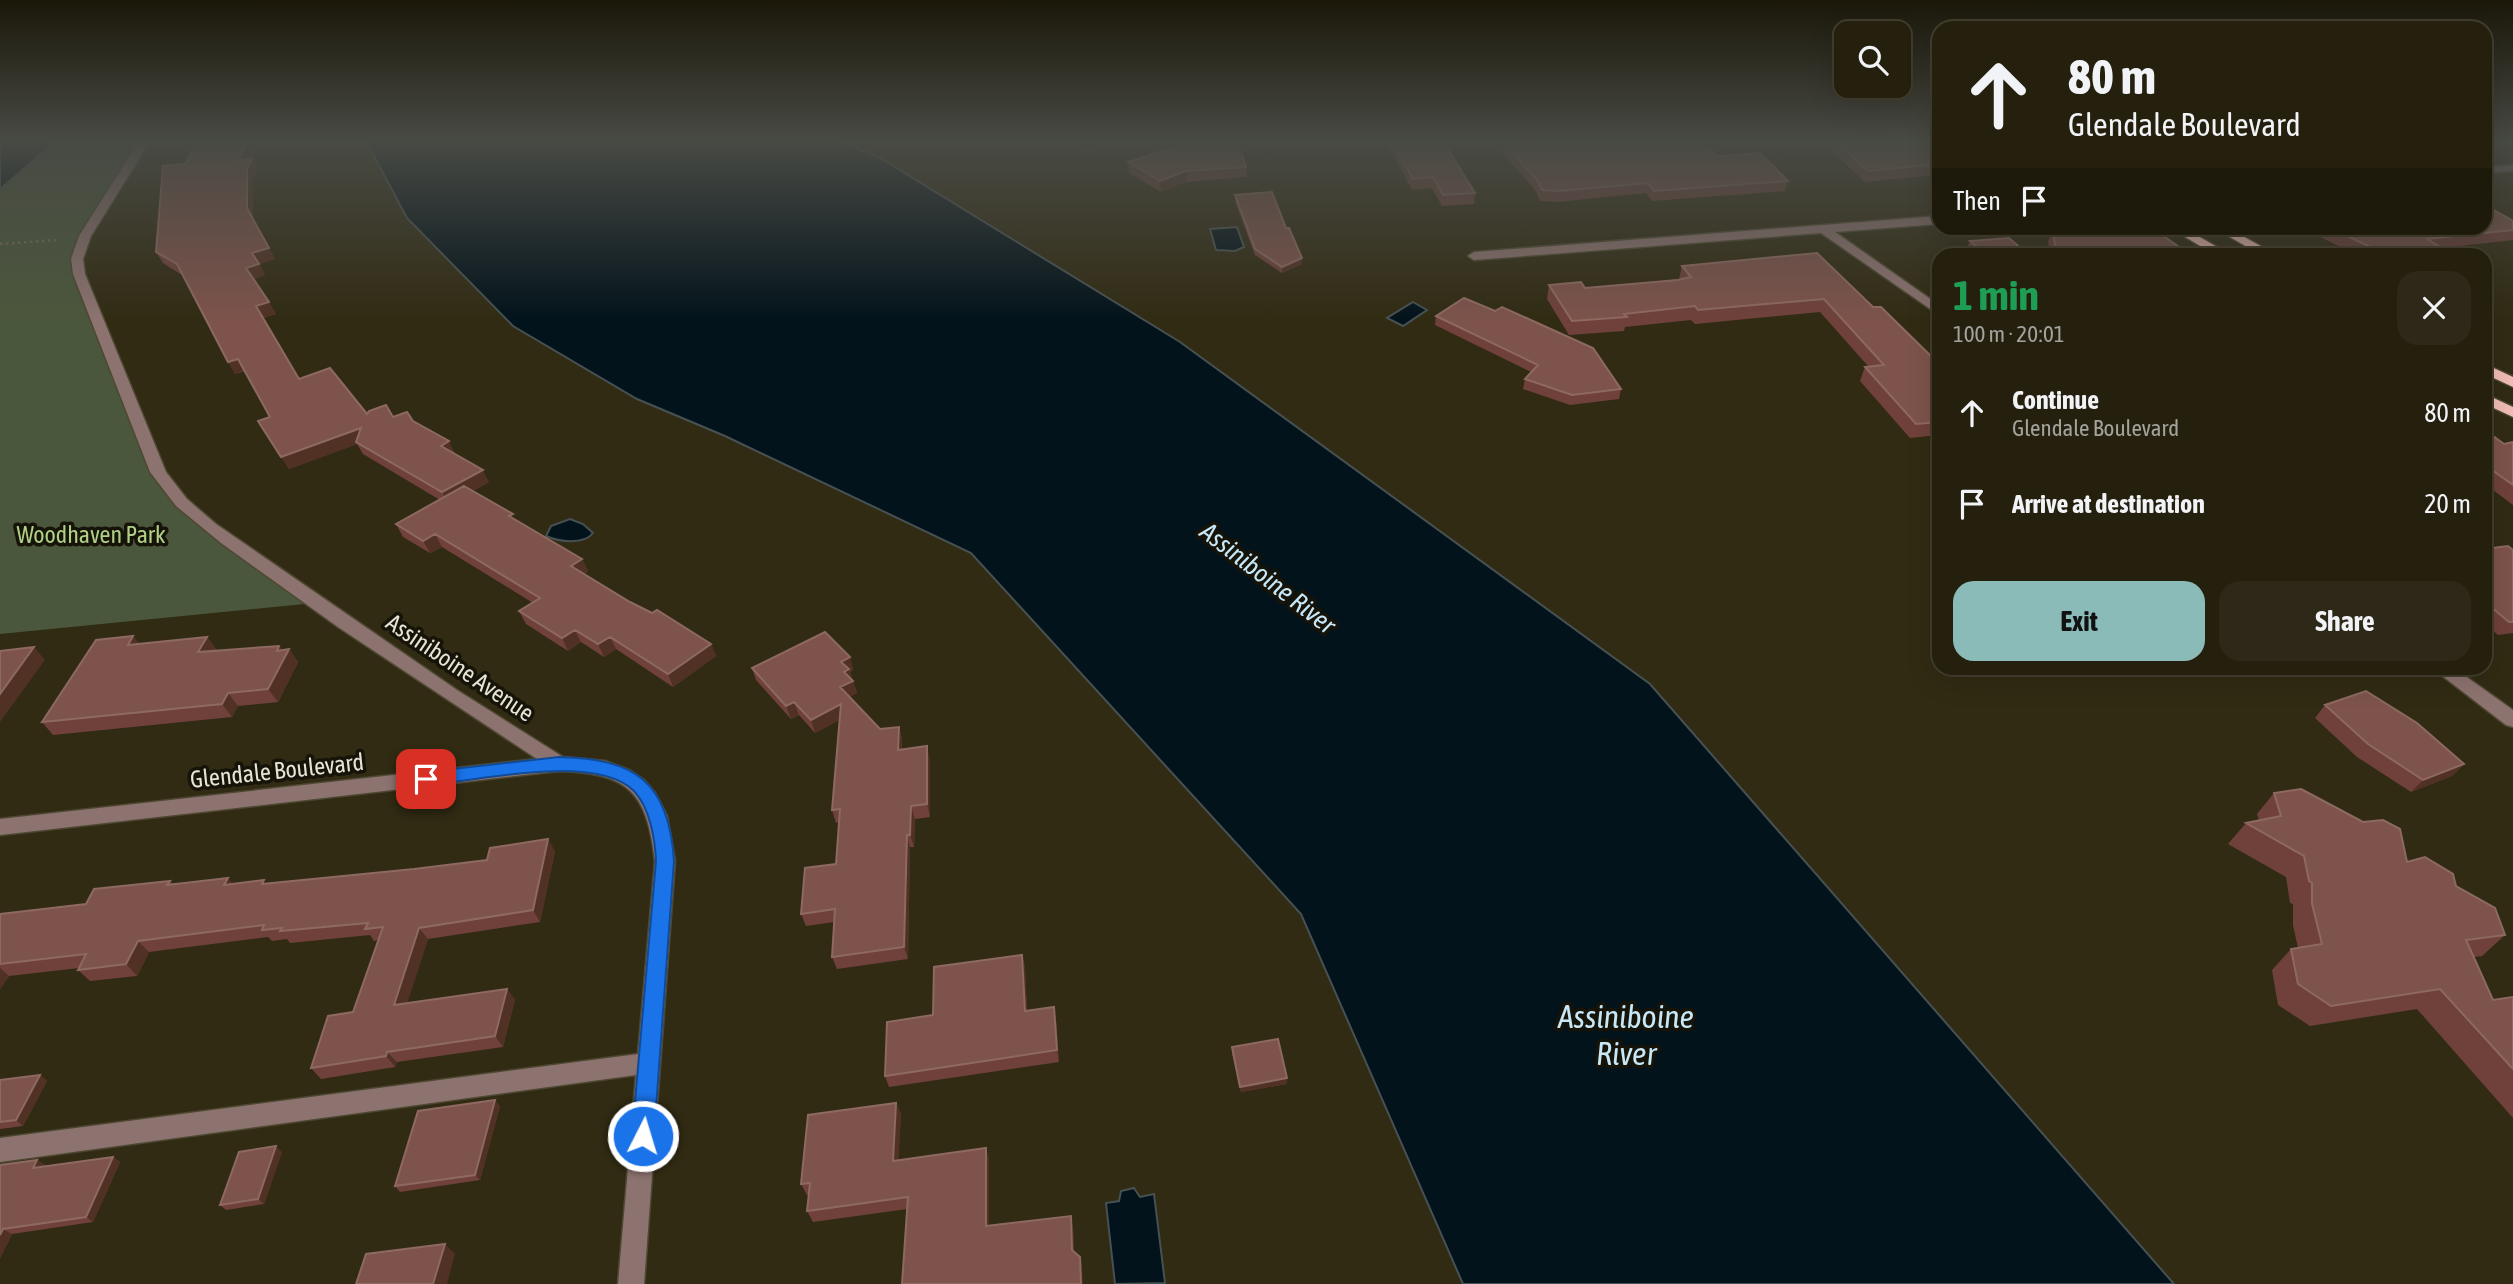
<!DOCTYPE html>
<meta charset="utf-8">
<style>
body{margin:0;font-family:"Asap Condensed",sans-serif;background:#2d2817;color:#f1f3f6;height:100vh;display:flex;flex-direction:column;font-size:26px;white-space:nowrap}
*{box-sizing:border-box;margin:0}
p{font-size:23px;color:#a3a39e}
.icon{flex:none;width:38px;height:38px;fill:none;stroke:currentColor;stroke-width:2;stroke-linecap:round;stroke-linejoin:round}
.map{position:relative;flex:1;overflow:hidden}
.details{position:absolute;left:1932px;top:248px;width:560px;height:427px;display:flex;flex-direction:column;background:#25200e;border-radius:21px;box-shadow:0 7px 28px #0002,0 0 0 2px #423e2e}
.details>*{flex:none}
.banner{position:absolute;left:1932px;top:21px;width:560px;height:214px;border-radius:21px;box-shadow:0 7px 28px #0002,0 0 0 2px #423e2e;background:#25200e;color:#f1f3f6;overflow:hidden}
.controls{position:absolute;left:1834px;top:21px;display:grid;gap:14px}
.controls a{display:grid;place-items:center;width:77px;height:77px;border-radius:14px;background:#25200e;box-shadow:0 7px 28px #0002,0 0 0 2px #423e2e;font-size:35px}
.pin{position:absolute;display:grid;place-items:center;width:60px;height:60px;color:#fff;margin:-30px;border-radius:14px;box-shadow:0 4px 10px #0006}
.me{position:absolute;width:77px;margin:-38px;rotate:5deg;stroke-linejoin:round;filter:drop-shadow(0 0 5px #0008)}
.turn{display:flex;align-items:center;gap:24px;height:147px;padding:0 21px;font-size:32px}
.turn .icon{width:91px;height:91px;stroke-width:2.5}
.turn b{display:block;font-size:49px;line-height:60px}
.then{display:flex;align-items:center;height:66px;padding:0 21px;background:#0003;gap:14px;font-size:26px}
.round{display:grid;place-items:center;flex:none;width:74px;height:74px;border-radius:21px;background:#2d2817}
.summary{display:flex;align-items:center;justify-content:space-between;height:119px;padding:0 21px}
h1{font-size:42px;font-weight:700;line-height:52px;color:#1e9e55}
.action{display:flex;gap:14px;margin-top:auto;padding:14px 21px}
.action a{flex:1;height:80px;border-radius:21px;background:#8bbbb9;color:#111;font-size:28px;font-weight:700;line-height:80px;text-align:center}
.action a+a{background:#2d2817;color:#f1f3f6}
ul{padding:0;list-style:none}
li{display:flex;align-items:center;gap:21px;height:91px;padding:0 21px}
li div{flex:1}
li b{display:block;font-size:26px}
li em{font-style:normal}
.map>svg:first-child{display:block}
.green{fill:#4b573c}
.water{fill:#03131b;stroke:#475153;stroke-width:2}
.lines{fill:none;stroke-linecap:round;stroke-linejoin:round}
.minor-casing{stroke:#4e4832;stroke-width:3}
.major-casing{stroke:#4e4832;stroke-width:3}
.path{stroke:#736e59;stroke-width:2.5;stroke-dasharray:2.5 3.5;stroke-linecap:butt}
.minor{fill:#8d7370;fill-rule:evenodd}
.major{fill:#f0bcb5;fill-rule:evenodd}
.wall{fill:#70413b}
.shaded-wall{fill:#513124}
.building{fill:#7d534b;stroke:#8d6961;stroke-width:2}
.route{fill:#1a73e8;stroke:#114b97;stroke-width:2}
.labels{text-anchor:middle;stroke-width:7;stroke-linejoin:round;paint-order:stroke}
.park-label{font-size:24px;fill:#b1d087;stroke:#161309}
.street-label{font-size:24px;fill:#e7e3d5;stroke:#161309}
.water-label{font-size:26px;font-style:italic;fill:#c7e8f8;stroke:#161309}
.near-water-label{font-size:32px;font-style:italic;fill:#c7e8f8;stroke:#161309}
</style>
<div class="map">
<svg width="2513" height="1284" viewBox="0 0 2513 1284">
<rect width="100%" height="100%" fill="#312b13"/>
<!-- green -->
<path class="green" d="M0 141H145L77 259 168 488 315 603 0 634Z"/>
<!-- water -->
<path class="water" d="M0 141H56L0 189Z
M366 141H838L880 158 1180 342 1650 684 2174 1284H1463L1301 914 971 553 725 436 637 399 513 326 407 218Z
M1237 227 1244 247 1235 251 1216 250 1210 229Z
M1413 302 1427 310 1403 326 1387 318Z
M570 519 583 524 593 533C584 545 559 542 546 536L551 526Z
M1134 1188 1140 1197 1154 1194 1165 1283 1115 1284 1106 1203 1119 1201 1121 1191Z"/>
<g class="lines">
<!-- minor casing -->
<g class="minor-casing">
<path id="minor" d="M139 141H150L91 236 83 259 85 274 166 472 187 499 216 524 457 690 563 757 605 761 629 770 644 780 655 793 667 816 675 861 644 1284H618L636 1075 0 1162V1138L638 1054 655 861C647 792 629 773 559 771L0 835V819L537 759 338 627 221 543 176 506 150 472 73 274 71 259 79 236Z
M2513 165V171L2485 173V167Z
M1939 216V224L1835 232 1939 305V315L1821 233 1474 260 1468 256 1474 252Z
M2432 668H2454L2513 710V727L2506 725Z"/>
</g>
<!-- major casing -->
<g class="major-casing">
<path id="major" d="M2170 228H2184L2233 256H2217Z
M2214 228H2228L2279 256H2263Z
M2485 364 2513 377V387L2485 374Z
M2485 394 2513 407V417L2485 404Z"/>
</g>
<!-- path -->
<path class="path" d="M0 244 58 240"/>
<!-- minor -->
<use href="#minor" class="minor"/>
<!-- major -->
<use href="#major" class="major"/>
</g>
<!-- wall -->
<path class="wall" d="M259 141 249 159 258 170 252 180 253 219 275 259 259 264 265 275 254 279 276 314 263 318 299 379 367 414 393 417 413 421 489 482 473 491 516 520 582 559 588 571 584 574 630 602 711 644 716 656 673 687 616 649 604 657 581 642 568 651 526 624 519 611 533 603 442 547 430 553 403 537 396 524 440 500 363 454 357 444 289 469 258 421 270 417 245 371 235 374 182 275 163 263 156 252 185 164Z
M1064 141H1112L1113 149 1071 155Z
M1172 141H1237L1246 167 1247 177 1187 182 1161 192 1129 173 1128 162 1173 147Z
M1385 141H1443L1475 193 1474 204 1442 206 1432 188 1412 190Z
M1492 141H1703L1717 156 1788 181 1785 191 1652 201 1646 193 1557 202 1540 201 1535 190Z
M1830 141H1939V176L1938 175 1865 182 1828 148Z
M1235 195 1286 228 1302 258V264L1282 273 1255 255 1235 201Z
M2513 221V240L2442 248 2445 250 2441 256H2359L2302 228H2485Z
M2053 230 2192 256H2050L2048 241Z
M1970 241 2030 256H1969L1965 252Z
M1682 266 1873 307 1939 364V435L1910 438 1860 381 1865 367 1868 366 1820 312 1695 324 1691 320 1625 327 1624 331 1569 335 1547 299 1549 285 1585 288 1679 279Z
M1436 316 1621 389 1619 399 1570 405 1523 389 1525 379 1531 372 1435 325Z
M2485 430 2504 444 2513 442V505L2485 484Z
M2485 549 2513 550V633L2498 635 2485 624Z
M207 637 216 649 215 651 279 646 282 650 289 649 298 662 278 702 238 706 232 717 53 735 42 722 140 644Z
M850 657 853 670 850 672 857 693 849 697 880 729 899 727 902 739V749L930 759V817L915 819 914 847H910L908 959 837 969 832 957 834 922 806 926 801 914 836 864 839 822 836 823 832 810 839 720 815 733 799 715 791 719 756 680 752 668Z
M2325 705 2464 764 2452 776 2411 792 2357 757 2315 718Z
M2274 793 2407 862 2456 886 2505 935 2482 956 2474 957 2493 1000 2513 997V1118L2417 1009 2310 1026 2278 1005 2272 970 2291 949 2298 948 2293 925V904L2290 903 2286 877 2228 844 2246 823 2259 820 2257 814Z
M555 851 540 922 428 939 407 1003 507 989 515 1000 503 1047 397 1062 395 1067 321 1079 311 1068 353 1012 378 940 374 941 370 935 290 943 287 939 272 941 268 937 149 952 137 976 90 981 78 970 79 968 9 976 0 989V914L86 904 170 881 173 884 267 883 414 869Z
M1022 955 1025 967 1027 1011 1056 1019 1059 1062 889 1087 885 1076 933 1015Z
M1232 1047 1287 1084 1241 1092 1232 1053Z
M40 1075 47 1081 23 1126 0 1129V1080Z
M896 1103 901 1114 898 1160 986 1148 989 1159V1226H1073L1074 1252 1080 1257 1082 1267 907 1209 813 1222 807 1211 809 1195H807L801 1184Z
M500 1106 480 1180 400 1192 395 1186Z
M282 1152 264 1204 226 1210 220 1205Z
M113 1157 120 1162 93 1222 12 1234 0 1258V1165L37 1160 45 1165 44 1167Z"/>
<!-- shaded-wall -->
<path class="shaded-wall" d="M248 141H259L243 171 237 161Z
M1092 141H1112L1113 149 1071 155 1070 144Z
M252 159 258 170 252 180 253 219 247 208V169Z
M1186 171 1187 182 1161 192 1160 181Z
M269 248 275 259 259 264 252 253Z
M2445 250 2441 256H2424Z
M1302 258V264L1282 273V267Z
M259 264 265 275 253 279 246 268Z
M269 302 276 314 263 318 256 306Z
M238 359 245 370 235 374 228 362Z
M361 428 356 442 357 444 289 469 281 457Z
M449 441 455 453 441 446Z
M483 470 489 482 449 505 442 492Z
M435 534 442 547 430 553 423 541Z
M582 559 588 571 577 578 571 566Z
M575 630 581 642 568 651 562 638Z
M133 636 143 648 128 645Z
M207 637 216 649 208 664 198 652Z
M610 637 616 649 604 657 598 644Z
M711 644 716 656 673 687 668 674Z
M279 646 286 656 289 649 298 662 278 702 268 689Z
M34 647 45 660 0 722V694Z
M850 657 853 670 850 672 857 693 844 700 840 687 841 662Z
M228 693 238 706 232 717 222 704Z
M794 702 799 715 791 719 786 706Z
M841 704 844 717 815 733 811 720Z
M899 727 902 739V762L898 750Z
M927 746 930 759V817L927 804Z
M2464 764 2452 776 2411 792 2423 780Z
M911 806 915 819 914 847 910 835Z
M907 835 910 847 908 959 904 947Z
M548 839 555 851 540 922 533 910Z
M228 878 238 889 224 885Z
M419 928 428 939 403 1016 394 1005Z
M138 941 149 952 137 976 126 964Z
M1022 955 1025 967 1028 1023 1025 1011Z
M0 968 9 976 0 989Z
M507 989 515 1000 503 1047 495 1036Z
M1054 1007 1056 1019 1059 1062 1057 1050Z
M387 1052 397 1062 395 1067 386 1056Z
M40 1075 47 1081 23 1126 16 1120Z
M1287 1078V1084L1241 1092 1240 1087Z
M495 1100 500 1106 480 1180 475 1175Z
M896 1103 901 1114 898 1172 893 1161Z
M276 1146 282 1152 264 1204 258 1199Z
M986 1148 989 1159V1237L986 1226Z
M113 1157 120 1162 93 1222 86 1217Z
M37 1160 45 1165 41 1174 33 1168Z
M1071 1216 1073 1226 1074 1260 1072 1250Z
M3 1229 12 1234 0 1258V1235Z
M445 1244 455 1254 447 1284H433Z
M1080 1257 1082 1267 1083 1284H1081Z"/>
<!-- building -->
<path class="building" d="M198 141H248L237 161 252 159 247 169V208L269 248 252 253 259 264 246 268 269 302 256 306 299 379 330 368 367 414 369 411 386 405 393 417 407 412 413 421 449 441 441 446 483 470 442 492 356 442 361 428 281 457 258 421 270 417 238 359 228 362 177 264 156 252 163 166 185 164Z
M1068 141H1092L1070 144Z
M1174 141H1237L1246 167 1186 171 1160 181 1128 162 1176 146Z
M1391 141H1443L1475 193 1443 195 1433 177 1413 179Z
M1502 141H1703L1717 156 1760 153 1788 181 1654 191 1648 183 1559 191 1542 190 1537 180Z
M1835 141H1939V164L1868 171Z
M1272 192 1286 228H1289L1302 258 1282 267 1255 249 1235 195Z
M2485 205 2513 221V230L2427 239 2445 250 2424 256H2389L2331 228H2485Z
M2078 228H2152L2192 256H2135L2128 250 2056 256 2053 230Z
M2009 238 2030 256H1987L1970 241Z
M1817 253 1873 307H1881L1939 364V422L1916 424 1865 367 1884 365 1824 299 1698 310 1695 306 1624 314 1627 317 1572 321 1549 285 1581 282 1585 288 1678 280 1691 277 1682 266Z
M1464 298 1495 311 1502 307 1593 348 1621 389 1572 395 1525 379 1538 365 1436 316Z
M2485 430 2504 444 2513 442V485L2485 465Z
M464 486 513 514 509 516 582 559 571 566 630 602 652 613 657 610 711 644 668 674 610 637 598 644 575 630 562 638 519 611 540 598 435 534 423 541 396 524Z
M2508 546 2513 550V622H2509L2485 602V549Z
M825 632 850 657 841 662 849 669 844 672 853 681 840 687 880 729 899 727 898 750 927 746V804L911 806 910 835H907L904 947 832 957 835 909 801 914 805 868 836 864 840 809 832 810 841 704 811 720 794 702 786 706 752 668Z
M133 636 128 645 207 637 198 652 279 646 277 651 289 649 268 689 228 693 222 704 42 722 96 640Z
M34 647 0 694V651Z
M2366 691 2417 723 2464 764 2423 780 2368 744 2325 705Z
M2301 789 2363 822 2383 820 2400 829 2407 862 2425 857 2453 874 2456 886 2495 908 2505 935 2466 940 2493 1000 2513 997V1069L2440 989 2331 1006 2298 984 2291 949 2322 944 2312 904V883L2309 881 2304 856 2246 823 2281 816 2274 793Z
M548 839 533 910 419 928 394 1005 507 989 495 1036 387 1052 386 1056 311 1068 328 1016 353 1012 383 927 365 929 368 923 280 931 282 928 262 930 264 925 138 941 126 964 78 970 86 954 0 964V914L86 904 94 889 170 881 167 885 228 878 224 885 264 880 262 884 414 869 487 860 490 848Z
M1022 955 1025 1011 1054 1007 1057 1050 885 1076 887 1022 933 1015 934 967Z
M1278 1039 1287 1078 1240 1087 1232 1047Z
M40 1075 16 1120 0 1122V1080Z
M495 1100 475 1175 395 1186 418 1111Z
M896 1103 893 1161 986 1148V1226L1071 1216 1072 1250 1080 1257 1081 1284H902L908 1197 807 1211 810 1183 801 1184 808 1115Z
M276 1146 258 1199 220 1205 239 1152Z
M113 1157 86 1217 3 1229 0 1235V1165L37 1160 33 1168Z
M445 1244 433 1284H356L366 1254Z"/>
<!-- sky -->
<linearGradient id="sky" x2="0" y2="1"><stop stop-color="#1b180a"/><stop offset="0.44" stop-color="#484a44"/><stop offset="1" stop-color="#484a44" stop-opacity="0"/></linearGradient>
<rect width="2513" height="321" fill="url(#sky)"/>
<!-- route -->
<path class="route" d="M559 757C635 759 669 781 674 861L654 1136 651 1143 643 1146 635 1143 632 1136 656 861C655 839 650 808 634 791 596 753 477 780 426 786L420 784 417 779 420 774 426 772Z"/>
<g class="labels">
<!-- park labels -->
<g class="park-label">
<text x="91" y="543">Woodhaven Park</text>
</g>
<!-- street labels -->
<g class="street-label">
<text transform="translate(460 668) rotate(34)" y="8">Assiniboine Avenue</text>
<text transform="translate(277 771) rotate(-6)" y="8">Glendale Boulevard</text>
</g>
<!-- water labels -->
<g class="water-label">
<text transform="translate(1268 578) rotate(38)" y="9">Assiniboine River</text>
</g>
<!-- near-water labels -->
<g class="near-water-label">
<text x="1626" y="1028">Assiniboine<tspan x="1626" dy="37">River</tspan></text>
</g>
</g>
</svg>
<div class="controls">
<a><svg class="icon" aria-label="search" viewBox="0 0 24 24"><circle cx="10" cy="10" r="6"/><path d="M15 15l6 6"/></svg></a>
</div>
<div class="pin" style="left:426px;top:779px;background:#d93025"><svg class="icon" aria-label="arrive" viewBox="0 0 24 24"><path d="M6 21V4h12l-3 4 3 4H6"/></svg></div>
<svg class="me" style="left:643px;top:1136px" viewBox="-20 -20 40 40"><circle r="17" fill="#1a73e8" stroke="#fff" stroke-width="3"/><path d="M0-11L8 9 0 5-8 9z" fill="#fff"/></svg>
<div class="banner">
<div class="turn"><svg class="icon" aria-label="ahead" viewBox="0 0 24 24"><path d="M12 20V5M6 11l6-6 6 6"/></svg><div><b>80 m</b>Glendale Boulevard</div></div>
<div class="then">Then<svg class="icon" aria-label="arrive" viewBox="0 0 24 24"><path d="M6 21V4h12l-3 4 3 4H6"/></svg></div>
</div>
<section class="details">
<div class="summary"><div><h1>1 min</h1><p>100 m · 20:01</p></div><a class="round"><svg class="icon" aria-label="close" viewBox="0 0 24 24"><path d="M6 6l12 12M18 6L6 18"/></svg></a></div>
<ul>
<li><svg class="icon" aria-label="ahead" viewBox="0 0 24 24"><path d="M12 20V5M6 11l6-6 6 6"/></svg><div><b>Continue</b><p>Glendale Boulevard</p></div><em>80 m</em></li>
<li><svg class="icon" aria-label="arrive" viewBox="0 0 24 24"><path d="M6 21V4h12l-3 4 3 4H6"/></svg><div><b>Arrive at destination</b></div><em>20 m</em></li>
</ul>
<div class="action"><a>Exit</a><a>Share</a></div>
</section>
</div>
